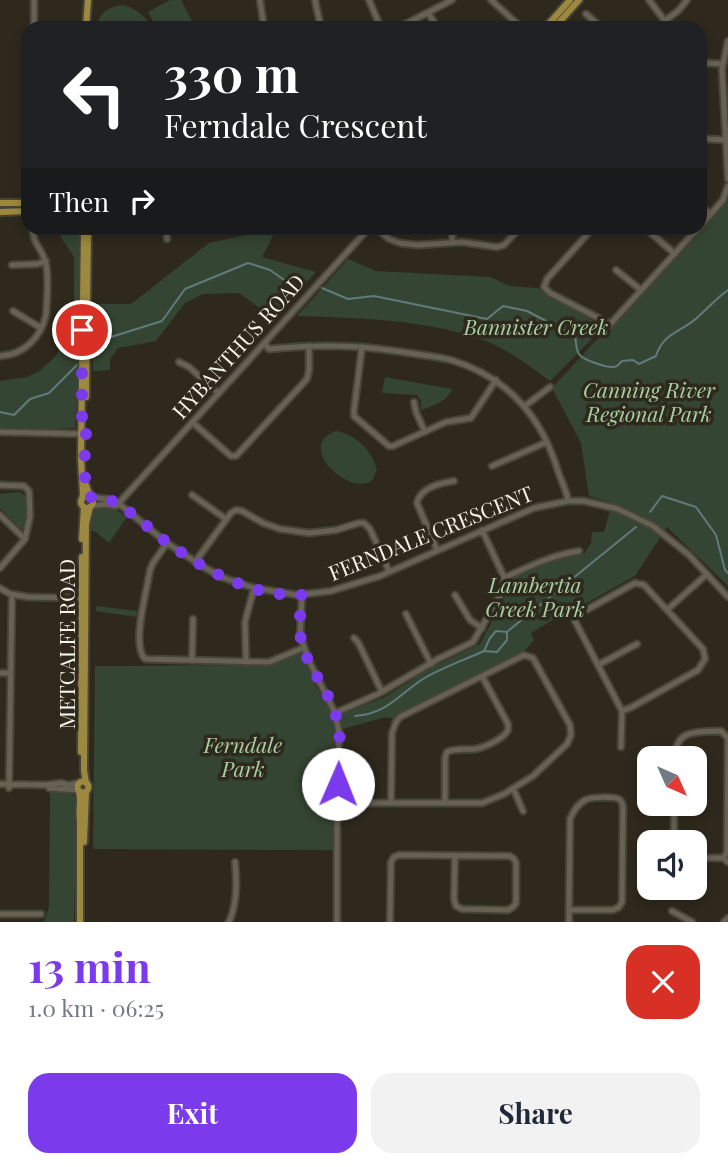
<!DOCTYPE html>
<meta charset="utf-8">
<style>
body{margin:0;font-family:"Playfair Display",serif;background:#f2f2f3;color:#1f2937;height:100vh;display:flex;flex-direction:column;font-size:26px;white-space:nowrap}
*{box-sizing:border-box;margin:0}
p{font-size:23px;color:#747a83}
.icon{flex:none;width:38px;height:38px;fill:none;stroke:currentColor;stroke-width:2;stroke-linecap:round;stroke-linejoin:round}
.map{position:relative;height:922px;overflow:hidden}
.drawer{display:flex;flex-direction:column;background:#fff;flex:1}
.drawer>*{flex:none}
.top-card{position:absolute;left:21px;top:21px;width:686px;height:214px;border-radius:21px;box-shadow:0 4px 10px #0003;background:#202124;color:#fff;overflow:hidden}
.needle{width:46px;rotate:135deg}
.buttons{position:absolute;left:637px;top:746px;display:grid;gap:14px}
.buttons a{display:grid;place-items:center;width:70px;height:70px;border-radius:14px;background:#fff;box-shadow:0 4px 10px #0003;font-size:35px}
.pin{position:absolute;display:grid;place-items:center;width:60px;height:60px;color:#fff;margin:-30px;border:4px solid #fff;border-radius:50%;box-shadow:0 2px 7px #0007}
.me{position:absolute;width:77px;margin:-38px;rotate:1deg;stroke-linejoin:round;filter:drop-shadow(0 0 5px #0008)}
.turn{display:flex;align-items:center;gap:24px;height:147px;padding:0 28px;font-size:32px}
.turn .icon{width:91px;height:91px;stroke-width:2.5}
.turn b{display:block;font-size:49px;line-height:60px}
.then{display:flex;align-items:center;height:66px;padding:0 28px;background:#0003;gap:14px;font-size:26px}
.round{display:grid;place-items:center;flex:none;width:74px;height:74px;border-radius:21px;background:#f2f2f3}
.head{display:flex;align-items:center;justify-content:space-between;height:119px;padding:0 28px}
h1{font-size:42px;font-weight:700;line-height:52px;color:#7c3aed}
.button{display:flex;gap:14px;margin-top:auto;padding:14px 28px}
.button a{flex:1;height:80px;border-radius:21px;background:#7c3aed;color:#fff;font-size:28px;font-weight:700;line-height:80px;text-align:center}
.button a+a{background:#f2f2f3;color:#1f2937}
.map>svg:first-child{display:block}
.green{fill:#354533}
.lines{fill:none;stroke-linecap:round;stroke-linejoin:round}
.stream{stroke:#617b7c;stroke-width:2}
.minor-casing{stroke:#474438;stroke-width:9}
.major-casing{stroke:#474438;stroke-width:10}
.minor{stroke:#666152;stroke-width:5}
.major{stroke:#9c883e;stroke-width:6}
.route{stroke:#7c3aed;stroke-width:12;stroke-dasharray:0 21.6}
.labels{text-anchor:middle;stroke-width:7;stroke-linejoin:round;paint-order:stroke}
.park-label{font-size:21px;font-style:italic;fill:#a7cfa3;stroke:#2e291c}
.street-label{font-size:21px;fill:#f6f4eb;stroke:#2e291c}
</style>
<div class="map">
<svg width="728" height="922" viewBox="0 0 728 922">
<rect width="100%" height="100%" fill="#2e291c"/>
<!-- green -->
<path class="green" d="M170 0H181L196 28H157L148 12Z
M124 5C137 10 146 16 152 28H96C101 11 107 7 124 5Z
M728 188V586L667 527 635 576 574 610H569L531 633 534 640 523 653 399 714 394 719 386 717 339 730 337 719 340 714 383 698 431 668 480 644 511 585 512 578 554 561 585 553 591 543 592 532H604L612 503 589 496 581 443 552 388 715 211Z
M55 228H79L78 326C81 360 77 394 75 428L0 431V381L27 377 38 372 55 357 74 326V257Z
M246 228H277L262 257 316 272 273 318 239 293 203 294 185 303 156 341 118 348 110 359V370L93 371 94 304H131L209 243 245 235Z
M348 259 376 271 490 277 509 286 537 288 604 327 550 381C528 365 505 347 480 339 421 319 358 318 297 316Z
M385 377 452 389C448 401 433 406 421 410V401L417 395 382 393Z
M336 431C356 435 371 449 377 469 376 470 374 478 373 479 355 500 292 447 336 431Z
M20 492 25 496 26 516 22 530 0 508V494Z
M103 505 116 510 127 517 109 543 96 532 90 530 89 528 92 509Z
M96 606 137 611 136 617 96 611Z
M302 652 316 687 330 709 336 731 335 773 337 850 93 849 95 666 264 665Z
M50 791 72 794 77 799 74 922H44L49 907Z"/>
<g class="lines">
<!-- stream -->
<path class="stream" d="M322 288 348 299 374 296 487 319 503 306 527 311 575 336C576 341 576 350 579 354 582 360 606 367 612 367 618 367 618 365 622 361L633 360 639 364 656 356C663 332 683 332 699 316 709 307 717 298 728 290
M93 354 111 337 162 321 185 289 248 263 270 270 297 289
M0 412 14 415 30 399 49 393 79 363
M650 512 662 496 696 507 716 535 725 570 728 573
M508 631 636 527
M484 651 497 652 507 640V633
M355 716C387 714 398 695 423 679 441 668 464 660 484 651L490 638 496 631 507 632"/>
<!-- minor casing -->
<g class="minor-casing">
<path id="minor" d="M260 0 264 28
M315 0 321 28
M369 0 381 28
M491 0 522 28
M649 0 665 21
M428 13 438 28
M586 14 602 28
M34 28V0
M398 28 452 0
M656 28 679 10 687 0
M728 41 722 69 728 179
M700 65 709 63 722 64
M700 135 708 139 725 140
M700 205 710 214
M700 226 723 200 728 186
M166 228 167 239
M376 228 389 239 400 243 418 245 462 242 497 247 504 245 520 228
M593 228 547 279 544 287 550 293 610 324
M645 228 675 254
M452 241 453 228
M12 265 37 264 46 261
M616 270 641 290
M13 311 41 328
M604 331 698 228
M264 343 269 349C299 346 330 345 360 347 375 348 389 350 403 352 419 355 435 356 451 360 507 377 541 415 558 471 561 481 567 491 568 501
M362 347 354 410V416L389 446H393L446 422 471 418 496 380
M0 356C24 355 41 337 46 315 47 298 49 279 46 264 43 249 32 244 33 228
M179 362 189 367 218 393
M414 402 416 412 425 432
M525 406 550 387
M192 422 231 456H236L307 379 309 370V346
M0 432 86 434
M492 466 547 442
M0 485 24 486 29 491 30 516 25 539 0 568
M192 495 226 519
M90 497 107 499 118 503 167 543 202 566 221 577 254 588 297 595 331 591 380 576 534 508 568 501H584L618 509 653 526 689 555 728 597
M117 505 369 228
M90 506 106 504 116 506
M0 515 25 539
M167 543 153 563 150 570C147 591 131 644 145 659L269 662 303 648
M437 550 417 503C420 488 440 483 454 481
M195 562 231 513 236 510 242 511 263 523 280 529 309 533 336 530 359 523H364L370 529 389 571
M504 578C528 567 552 555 579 551
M0 588 10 594 28 597 86 598
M302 595 300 636 310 663 335 713 339 732 337 803V922
M455 595 470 620 482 628
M667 610 707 574
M406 614 431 664
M354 638 358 642 382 692
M192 661 193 619
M246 662 245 622 254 588
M598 665 637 644
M0 673H11
M335 713 378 694 438 659 473 642 503 590 504 577 482 530
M621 747 622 711 575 621 577 616 581 613 635 583 644 585 703 649 705 659 698 670 632 707 622 711
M675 758C675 728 699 732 721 731L728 738 727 853 723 858
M0 784 46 785 61 783 69 785 79 783
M9 788 12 595
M49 788 78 790
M513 788 523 811
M445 802V758L447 752C456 748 465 750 475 749 483 748 500 740 505 734 509 730 508 729 508 724L482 676
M337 803H482L504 794 533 776 567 744 571 735 570 725 533 658 524 655 400 717 396 722 392 733 391 802
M674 842V803
M695 858H723L728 862
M672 911 692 922
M0 914H41
M229 922C237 905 237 881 235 862
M390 922 391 862 394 857 399 855 510 856 514 859 516 863V903L513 907 508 910 462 909 456 906 454 899 455 856
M569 922V910L570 819C573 812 578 804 585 800 590 797 616 796 620 800 622 802 622 804 623 806L622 902 619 907 613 910H569
M724 922 728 918"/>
</g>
<!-- major casing -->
<g class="major-casing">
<path id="major" d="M86 28 88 0
M545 28 570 0
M554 28 579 0
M0 203H28
M0 212 28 211
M86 397 88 228
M86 485 90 497
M81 502a6 6 0 1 1 12 0a6 6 0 1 1-12 0Z
M82 499 83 494 81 459 84 228
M82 539 84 507
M81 752 82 557
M77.5 787a5.5 5.5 0 1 1 11 0a5.5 5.5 0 1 1-11 0Z
M86 783 84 770 86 524 90 507
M79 792C82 802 78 809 80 820V922
M84 842 86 792"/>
</g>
<!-- minor -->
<use href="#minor" class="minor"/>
<!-- major -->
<use href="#major" class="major"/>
</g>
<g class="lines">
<!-- route -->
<path class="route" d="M82 330V434H86C85 450 82 484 90 497L107 499 118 503C134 515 149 528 164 540 204 570 251 597 302 595 301 609 298 625 301 639 306 666 327 687 335 713 343 735 339 762 338 784"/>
</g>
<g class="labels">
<!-- park labels -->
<g class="park-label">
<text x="536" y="335">Bannister Creek</text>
<text x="649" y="398">Canning River<tspan x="649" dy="24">Regional Park</tspan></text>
<text x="535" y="593">Lambertia<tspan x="535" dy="24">Creek Park</tspan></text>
<text x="243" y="753">Ferndale<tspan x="243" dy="24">Park</tspan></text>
</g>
<!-- street labels -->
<g class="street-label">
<text transform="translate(239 347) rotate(-48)" y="7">HYBANTHUS ROAD</text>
<text transform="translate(431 534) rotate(-22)" y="7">FERNDALE CRESCENT</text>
<text transform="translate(68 644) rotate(-90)" y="7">METCALFE ROAD</text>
</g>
</g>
</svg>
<div class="buttons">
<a><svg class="needle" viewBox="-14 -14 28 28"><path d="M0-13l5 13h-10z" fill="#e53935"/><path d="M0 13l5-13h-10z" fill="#747a83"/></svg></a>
<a><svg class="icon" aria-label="sound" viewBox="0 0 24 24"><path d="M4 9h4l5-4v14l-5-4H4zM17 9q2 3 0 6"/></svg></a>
</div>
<div class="pin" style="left:82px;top:330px;background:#d93025"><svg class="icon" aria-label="arrive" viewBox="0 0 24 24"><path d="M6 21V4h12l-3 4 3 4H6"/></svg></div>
<svg class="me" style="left:338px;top:784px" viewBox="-20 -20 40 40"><circle r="19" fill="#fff"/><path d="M0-13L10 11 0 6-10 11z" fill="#7c3aed"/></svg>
<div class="top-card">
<div class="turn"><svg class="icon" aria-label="left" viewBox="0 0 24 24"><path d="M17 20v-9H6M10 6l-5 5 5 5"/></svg><div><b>330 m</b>Ferndale Crescent</div></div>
<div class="then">Then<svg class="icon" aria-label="right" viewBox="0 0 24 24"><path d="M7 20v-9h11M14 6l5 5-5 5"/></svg></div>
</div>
</div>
<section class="drawer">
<div class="head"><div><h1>13 min</h1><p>1.0 km · 06:25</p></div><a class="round" style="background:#d93025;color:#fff"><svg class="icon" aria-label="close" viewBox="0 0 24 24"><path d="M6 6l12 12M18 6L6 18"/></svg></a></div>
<div class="button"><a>Exit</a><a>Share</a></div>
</section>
